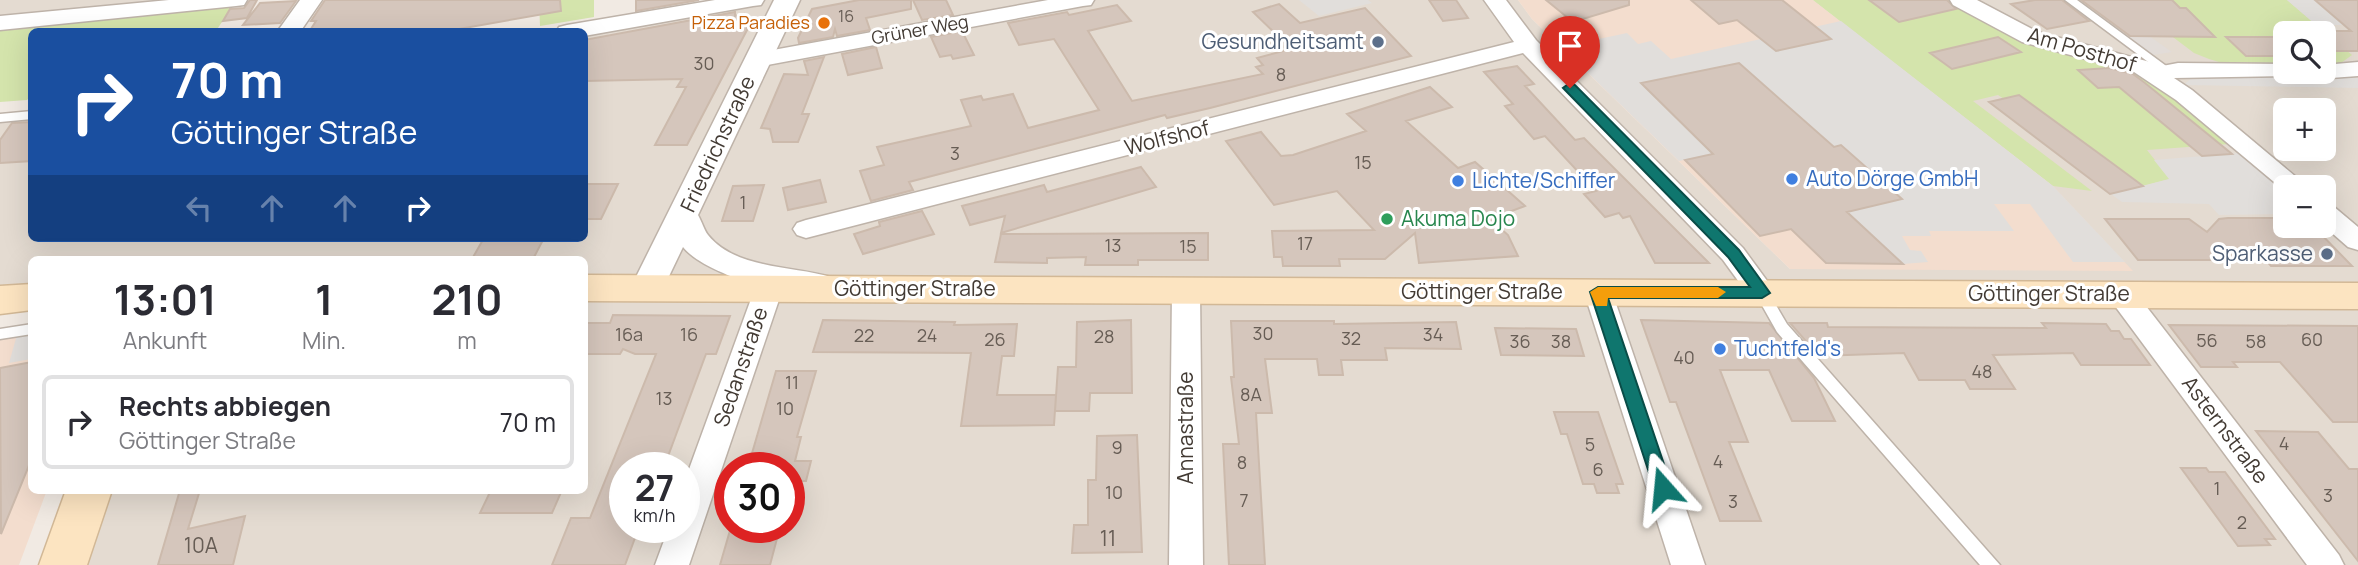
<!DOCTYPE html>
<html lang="de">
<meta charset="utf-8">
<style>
body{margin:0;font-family:Manrope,sans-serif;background:#f7f7f7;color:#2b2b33;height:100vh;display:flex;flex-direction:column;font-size:26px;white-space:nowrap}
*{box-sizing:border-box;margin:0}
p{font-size:23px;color:#7c7c81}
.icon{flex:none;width:38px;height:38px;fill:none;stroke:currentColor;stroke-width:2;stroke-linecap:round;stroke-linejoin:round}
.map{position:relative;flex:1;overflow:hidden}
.drawer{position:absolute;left:28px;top:256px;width:560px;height:238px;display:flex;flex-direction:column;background:#fff;border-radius:10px;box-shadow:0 7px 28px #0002}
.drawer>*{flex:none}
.hud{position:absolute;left:28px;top:28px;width:560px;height:214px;border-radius:10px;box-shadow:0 7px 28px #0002;background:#1a4fa0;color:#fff;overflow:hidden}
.fabs{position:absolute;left:2273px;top:21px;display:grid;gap:14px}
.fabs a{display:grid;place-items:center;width:63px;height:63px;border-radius:10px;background:#fff;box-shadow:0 7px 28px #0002;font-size:35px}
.speed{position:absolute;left:609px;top:452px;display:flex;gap:14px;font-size:35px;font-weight:700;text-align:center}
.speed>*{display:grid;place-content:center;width:91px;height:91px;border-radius:50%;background:#fff;box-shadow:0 7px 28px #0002;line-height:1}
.speed small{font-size:18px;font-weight:400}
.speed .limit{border:10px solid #d22;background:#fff;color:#111}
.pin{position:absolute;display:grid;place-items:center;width:60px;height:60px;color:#fff;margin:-72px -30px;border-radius:50% 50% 50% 0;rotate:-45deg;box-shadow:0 0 7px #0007}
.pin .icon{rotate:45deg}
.me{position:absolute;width:77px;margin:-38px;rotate:342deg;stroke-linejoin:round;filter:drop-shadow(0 0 5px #0008)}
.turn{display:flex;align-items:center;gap:24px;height:147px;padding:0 28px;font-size:32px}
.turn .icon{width:91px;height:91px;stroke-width:2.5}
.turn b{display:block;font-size:49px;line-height:60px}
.lanes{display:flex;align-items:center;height:66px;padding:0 28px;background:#0003;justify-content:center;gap:35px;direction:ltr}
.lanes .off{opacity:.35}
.eta{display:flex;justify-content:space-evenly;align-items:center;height:119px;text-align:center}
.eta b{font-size:42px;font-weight:700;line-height:49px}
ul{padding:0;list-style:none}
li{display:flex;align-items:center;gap:21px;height:94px;margin:0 14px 10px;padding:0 14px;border:4px solid #e1e1e2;border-radius:10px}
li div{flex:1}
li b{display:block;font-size:26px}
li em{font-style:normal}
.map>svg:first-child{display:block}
.residential{fill:#e4dbd1;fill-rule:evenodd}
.commercial{fill:#f3ddce}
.industrial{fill:#e2dcd8}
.green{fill:#d4e4ac}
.parking{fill:#e1dedb}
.building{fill:#d5c6bc;stroke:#ccbaac;stroke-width:2}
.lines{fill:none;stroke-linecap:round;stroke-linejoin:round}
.service-casing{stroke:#beb3a9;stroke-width:3}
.minor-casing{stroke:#beb3a9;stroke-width:3}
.tertiary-casing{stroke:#beb3a9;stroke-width:3}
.secondary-casing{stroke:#d2b896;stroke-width:3}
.service{fill:#fff;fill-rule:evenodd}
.minor{fill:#fff;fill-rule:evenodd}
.tertiary{fill:#fff;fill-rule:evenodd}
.secondary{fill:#fce4c1;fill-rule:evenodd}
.route{fill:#0f766e;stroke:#0a4d48;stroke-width:2}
.slow{fill:#f59e0b}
.food-dot{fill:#e8710a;stroke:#fff;stroke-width:2.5}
.service-dot{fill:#5c6f8a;stroke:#fff;stroke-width:2.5}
.shop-dot{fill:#3f7fe0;stroke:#fff;stroke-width:2.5}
.leisure-dot{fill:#2e9e5b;stroke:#fff;stroke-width:2.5}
.labels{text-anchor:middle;stroke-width:6;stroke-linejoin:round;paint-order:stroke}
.far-number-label{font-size:16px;fill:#675d55}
.far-food-label{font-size:18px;fill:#c56008;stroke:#fff;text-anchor:end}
.far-street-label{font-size:18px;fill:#423a33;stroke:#fff}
.number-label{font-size:18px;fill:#675d55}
.service-label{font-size:21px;fill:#4e5e75;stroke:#fff;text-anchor:end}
.street-label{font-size:21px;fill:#423a33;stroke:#fff}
.shop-label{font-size:21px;fill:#366cbe;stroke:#fff;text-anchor:start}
.leisure-label{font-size:21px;fill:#27864d;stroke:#fff;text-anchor:start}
.near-number-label{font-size:21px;fill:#675d55}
</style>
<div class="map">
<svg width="2358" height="565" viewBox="0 0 2358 565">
<rect width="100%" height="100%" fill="#f1eae3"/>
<!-- residential -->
<path class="residential" d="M0 0H235L0 21Z
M744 0H1518L1532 19 1790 269 2053 186 1813 0H2358V565H67L90 490H584V259H32L31 287 0 290V121L31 119 32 238H584V32ZM2286 33H2324V72H2286ZM2286 110H2324V149H2286ZM2286 187H2324V226H2286ZM625 467H684V527H625ZM730 467H789V527H730Z"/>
<!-- commercial -->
<path class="commercial" d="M1518 0H1813L2053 186 2133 271 1790 269 1532 19Z
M31 326 32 490H47L19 565H0V329Z"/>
<!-- industrial -->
<path class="industrial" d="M2062 0H2098L2172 52 2141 57Z"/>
<!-- green -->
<path class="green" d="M539 0H594V17L540 26Z
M1813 0H1949L2021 41 2127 67 2148 77 2229 144 2147 150 2170 179 2143 186 2019 96 2004 99 1998 95 1973 101 2092 191 2053 186Z
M2124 0H2287L2352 55 2341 63 2324 64V33H2286L2285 63 2219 62 2209 59 2194 53Z
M235 2 216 31 32 32 31 96 27 100 0 102V28Z"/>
<!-- parking -->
<path class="parking" d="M1299 0H1368L1372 3 1319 16Z
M2287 0H2315L2347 25H2316Z
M1841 21 2053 186 2125 262H2073L2030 204H1994L2014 231H1929L1931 236H1902L1910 250 1921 251 1928 262 1903 264 1847 212 1902 198 1841 145 1834 147 1739 63 1641 83 1713 154 1679 161 1561 47 1627 33 1638 44 1651 41 1671 59Z
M2196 75 2358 78V88L2183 85Z
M2240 153 2285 192V214L2219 215 2209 204 2122 202 2111 194 2169 179 2154 160Z
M31 326V359L9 363 17 335 0 329Z"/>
<!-- building -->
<path class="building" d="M250 0H257L247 18 223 21 230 9 244 8Z
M325 0H560L561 11 442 32H309L316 21H311Z
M636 0H699L636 11Z
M859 0H911V9L866 18 870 30 837 36 835 29 833 37 799 43 798 38 812 9Z
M913 0H946L953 15 922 20Z
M1429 0H1456L1468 18 1443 21Z
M1546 0H1629V5L1573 22Z
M1691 0H1782L1831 39 1776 51 1737 20 1719 24Z
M1869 0H1947L1956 9 1899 22Z
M2035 0H2062L2089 21 2047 29 2011 4Z
M2081 0H2172L2180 8H2186L2215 37 2130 36Z
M2315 0H2358V51H2324V31H2351Z
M296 1 280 23 243 25 260 3Z
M1279 4 1300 23 1365 8 1411 56 1210 108 1167 118 1165 115 909 182 913 190 871 201 860 171 884 165 877 147 971 126 961 100 981 96 983 100 1013 94 1028 128 1099 110 1054 39 1019 45 1008 23 1067 12 1069 15 1117 5 1131 21 1088 31 1132 101 1263 74 1256 67 1263 65 1257 58 1287 50 1275 39 1280 38 1253 12Z
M735 12V16L744 14 747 30 687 145H655L686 87H677L682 79 584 81V40Z
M962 31 974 55 953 59 951 55 940 57 931 37Z
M1998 37 2021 52 1952 69 1930 53Z
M2226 37H2286V56H2246Z
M876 47 882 68 848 75 842 54Z
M824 57 802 114H809L798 142H773L770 129 761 128 784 74 808 75 804 61Z
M1739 63 1834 147 1841 145 1902 199 1847 212 1903 264 1826 263 1791 229 1760 236 1685 160 1713 154 1641 83Z
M1517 66 1534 84 1525 86 1575 140 1584 138 1709 263H1655L1630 216 1623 218 1619 213 1605 217 1584 194 1596 191 1545 136 1534 139 1505 106 1513 104 1484 72Z
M2109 68 2133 74 2145 83 2232 154 2202 156 2119 87 2098 88 2078 70Z
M1430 87 1452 107 1406 121 1458 168 1475 162 1525 206 1490 219 1508 235 1518 256 1419 263 1415 233 1385 259H1339L1340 266H1283L1282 257H1274L1272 231 1374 230 1337 191 1274 205 1226 141 1261 132 1281 156 1293 155 1366 131 1347 114Z
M2019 95 2112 163 2143 186 2110 194 1989 102Z
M32 122V161L0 163V140L12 123Z
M1141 167 1156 187 1001 233 1005 216 970 225 962 206 1044 185 1047 192Z
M820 180 826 202 788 210 783 188Z
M584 184H618L601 219H584Z
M764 185 753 221H722L733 186Z
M922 211 934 234 863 254 854 234 880 226 879 222Z
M2228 218H2279L2290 229H2316L2352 266H2271L2266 260H2138L2105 219H2189L2207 232 2219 219Z
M1208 233V260H1138V265H1085L1086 257 1047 258V263L995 262 1001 234Z
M484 238H544L533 259H472Z
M613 315 730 316 716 354H706L664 467H625V527H639L625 565H552L571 518H590L656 354H635L623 349 620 354H584V323H610Z
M823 320 955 322 954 325 1017 324 1014 356H1002L997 395H1056L1054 425 961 426 971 353 813 352Z
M1131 320 1132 393H1090L1089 411H1055L1058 367H1076L1077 322Z
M1641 320 1769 323 1814 378 1835 421H1792L1769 370H1720L1748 442H1729L1761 521H1720L1676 402H1670Z
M1231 321H1334V324L1456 322 1461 349 1385 348 1387 360H1341L1343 375H1319L1317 359H1265L1272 413H1256L1265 565H1229L1223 444H1239L1231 377H1234Z
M1790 323H1827L1828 327 2046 328 2042 323 2106 324 2111 331H2119L2124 339H2131L2150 365H2081L2073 353 1993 355 2015 389H1970L1965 380H1919L1904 353 1819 356Z
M2169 325 2358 326V422H2333L2280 362H2233L2237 367H2201Z
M1495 328 1576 329 1584 356 1501 355Z
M32 362V458L1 534 0 368Z
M776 371H816L797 437H801L795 461H811L806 481H789V467H748Z
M1554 412H1598L1623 484H1616L1619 493H1597L1594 484H1583L1567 434H1561Z
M2256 431 2318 432 2349 469H2358V561Z
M1137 435 1142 552 1072 553 1074 525H1088V480H1096L1097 436Z
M2181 468H2206L2209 472H2225L2275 539H2265L2270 545 2238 546Z
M180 490H200L188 529 245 516 233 565H158Z
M491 490H562L552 513H480Z
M731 527H780L770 565H720Z"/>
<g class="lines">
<!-- service casing -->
<g class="service-casing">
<path id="service" d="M2065 0H2077L2173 71 2167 74 2163 73Z
M32 111V119L0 122V114Z
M1762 288 1767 290 1787 324 2000 565H1980L1777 332 1755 293Z
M32 324V334L0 339V329Z"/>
</g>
<!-- minor casing -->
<g class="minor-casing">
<path id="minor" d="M169 0H247L244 5 236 6 0 30V16Z
M300 0H322L300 32H277Z
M715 0H764L761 5 753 6 584 36V32H556L559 27 567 25Z
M1048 0H1094L1091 5 1083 6 757 67 749 65 746 60 749 55 757 53Z
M1484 0H1506L1536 40 1743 248 1776 293 1772 300 1762 303 1752 300 1723 260 1523 53 806 238 797 235 793 229 797 223 806 220 1514 42Z
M1950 0H1977L2038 32 2150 62 2157 67 2178 63 2286 64V72H2297L2294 76 2174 78 2192 90 2308 187H2286V192L2176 100 2134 72 2022 42 1953 5Z
M2358 62V76L2317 79 2309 77 2305 72H2324V65Z
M2324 204 2333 206 2358 227V250L2348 247 2324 226Z
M769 278 779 281 783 288 689 565H655L669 527H684V483L755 288 759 281Z
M1186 281 1196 284 1200 291 1203 565H1169L1172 291 1176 284Z
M1598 282 1608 285 1612 292 1705 565H1671L1584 292 1588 285Z
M2122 285 2132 288 2339 555 2344 565H2307L2112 302 2108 295 2112 288Z"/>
</g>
<!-- tertiary casing -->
<g class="tertiary-casing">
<path id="tertiary" d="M774 0H800L698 215C702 222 704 230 708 235 735 269 793 266 831 277L836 285 831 293C798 302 705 275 683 247L660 295 648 298 636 295 631 287Z"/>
</g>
<!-- secondary casing -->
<g class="secondary-casing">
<path id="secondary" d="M584 275 2358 283V309L584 301Z
M32 284V310L0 314V286Z
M66 490H112L87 565H39Z"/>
</g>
<!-- service -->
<use href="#service" class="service"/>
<!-- minor -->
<use href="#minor" class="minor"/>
<!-- tertiary -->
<use href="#tertiary" class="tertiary"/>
<!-- secondary -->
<use href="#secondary" class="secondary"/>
</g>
<!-- route -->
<path class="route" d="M1570 83 1575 85 1739 250 1770 293 1762 298H1608L1672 488 1669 494 1663 496 1656 494 1654 488 1590 292 1598 287H1750L1728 257 1565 90 1563 88Z"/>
<!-- slow -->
<path class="slow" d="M1598 287H1718L1726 292 1718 298H1608L1607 306H1596L1590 292Z"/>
<!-- markers -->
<circle class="food-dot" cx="824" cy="23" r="7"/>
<g class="service-dot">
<circle cx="1378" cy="42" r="7"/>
<circle cx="2327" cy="254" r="7"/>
</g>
<g class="shop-dot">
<circle cx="1792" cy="179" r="7"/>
<circle cx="1458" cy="181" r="7"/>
<circle cx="1720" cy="349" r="7"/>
</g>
<circle class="leisure-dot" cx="1387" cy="219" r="7"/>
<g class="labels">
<!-- far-number labels -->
<g class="far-number-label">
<text x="846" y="22">16</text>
</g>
<!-- far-food labels -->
<g class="far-food-label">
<text x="810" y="29">Pizza Paradies</text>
</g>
<!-- far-street labels -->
<g class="far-street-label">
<text transform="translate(920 30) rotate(-10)" y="6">Grüner Weg</text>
</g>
<!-- number labels -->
<g class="number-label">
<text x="704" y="70">30</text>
<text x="1281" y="81">8</text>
<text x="955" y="160">3</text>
<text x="1363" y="169">15</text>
<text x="743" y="209">1</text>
<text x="1305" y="250">17</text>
<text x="1113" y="252">13</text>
<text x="1188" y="253">15</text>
<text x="1263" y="340">30</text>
<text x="629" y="341">16a</text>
<text x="689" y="341">16</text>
<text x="1433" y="341">34</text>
<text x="864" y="342">22</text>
<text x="927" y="342">24</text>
<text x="1104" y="343">28</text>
<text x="1351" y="345">32</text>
<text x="995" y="346">26</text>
<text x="2312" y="346">60</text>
<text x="2207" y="347">56</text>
<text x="1520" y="348">36</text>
<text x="1561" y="348">38</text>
<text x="2256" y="348">58</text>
<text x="1684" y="364">40</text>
<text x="1982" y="378">48</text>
<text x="792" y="389">11</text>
<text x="1251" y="401">8A</text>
<text x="664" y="405">13</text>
<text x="785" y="415">10</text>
<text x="2284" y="450">4</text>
<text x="1590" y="451">5</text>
<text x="1117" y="454">9</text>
<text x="1718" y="468">4</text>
<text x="1242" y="469">8</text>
<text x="1598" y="476">6</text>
<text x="2217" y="495">1</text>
<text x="1114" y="499">10</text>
<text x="2328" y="502">3</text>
<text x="1244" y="507">7</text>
<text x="1733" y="508">3</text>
<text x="2242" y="529">2</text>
</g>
<!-- service labels -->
<g class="service-label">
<text x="1364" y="49">Gesundheitsamt</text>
<text x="2313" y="261">Sparkasse</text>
</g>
<!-- street labels -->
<g class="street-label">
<text transform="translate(2082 50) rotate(16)" y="7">Am Posthof</text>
<text transform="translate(1167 138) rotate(-14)" y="7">Wolfshof</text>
<text transform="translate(718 144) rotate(-65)" y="7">Friedrichstraße</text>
<text x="915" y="296">Göttinger Straße</text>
<text x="1482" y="299">Göttinger Straße</text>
<text x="2049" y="301">Göttinger Straße</text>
<text transform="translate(741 367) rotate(-71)" y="7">Sedanstraße</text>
<text transform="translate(1186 428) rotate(-90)" y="7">Annastraße</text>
<text transform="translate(2225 430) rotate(53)" y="7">Asternstraße</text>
</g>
<!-- shop labels -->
<g class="shop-label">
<text x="1806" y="186">Auto Dörge GmbH</text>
<text x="1472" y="188">Lichte/Schiffer</text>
<text x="1734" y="356">Tuchtfeld's</text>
</g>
<!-- leisure labels -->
<g class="leisure-label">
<text x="1401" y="226">Akuma Dojo</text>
</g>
<!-- near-number labels -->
<g class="near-number-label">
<text x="1108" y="546">11</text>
<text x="201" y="553">10A</text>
</g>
</g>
</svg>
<div class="fabs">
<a><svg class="icon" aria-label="search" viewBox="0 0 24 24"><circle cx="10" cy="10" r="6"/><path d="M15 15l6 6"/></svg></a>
<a>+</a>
<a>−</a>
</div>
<div class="speed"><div>27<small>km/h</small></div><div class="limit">30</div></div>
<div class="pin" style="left:1570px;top:88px;background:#d93025"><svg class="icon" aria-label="arrive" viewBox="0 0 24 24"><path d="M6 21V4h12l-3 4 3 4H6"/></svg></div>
<svg class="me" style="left:1663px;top:488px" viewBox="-20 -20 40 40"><path d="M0-17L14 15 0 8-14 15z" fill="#0f766e" stroke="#fff" stroke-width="4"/></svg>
<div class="hud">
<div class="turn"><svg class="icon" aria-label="right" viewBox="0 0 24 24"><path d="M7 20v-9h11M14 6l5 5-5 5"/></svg><div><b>70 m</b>Göttinger Straße</div></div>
<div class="lanes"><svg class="icon off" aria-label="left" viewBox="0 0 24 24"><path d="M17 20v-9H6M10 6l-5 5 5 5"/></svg><svg class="icon off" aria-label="ahead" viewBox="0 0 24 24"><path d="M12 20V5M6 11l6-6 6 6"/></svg><svg class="icon off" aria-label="ahead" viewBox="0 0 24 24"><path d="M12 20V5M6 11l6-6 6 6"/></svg><svg class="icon" aria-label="right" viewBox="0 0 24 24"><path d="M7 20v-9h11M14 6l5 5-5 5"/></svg></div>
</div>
<section class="drawer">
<div class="eta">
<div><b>13:01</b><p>Ankunft</p></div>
<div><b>1</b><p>Min.</p></div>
<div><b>210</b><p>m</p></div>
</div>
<ul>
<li><svg class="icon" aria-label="right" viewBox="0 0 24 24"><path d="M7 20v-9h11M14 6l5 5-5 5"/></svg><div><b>Rechts abbiegen</b><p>Göttinger Straße</p></div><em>70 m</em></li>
</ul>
</section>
</div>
